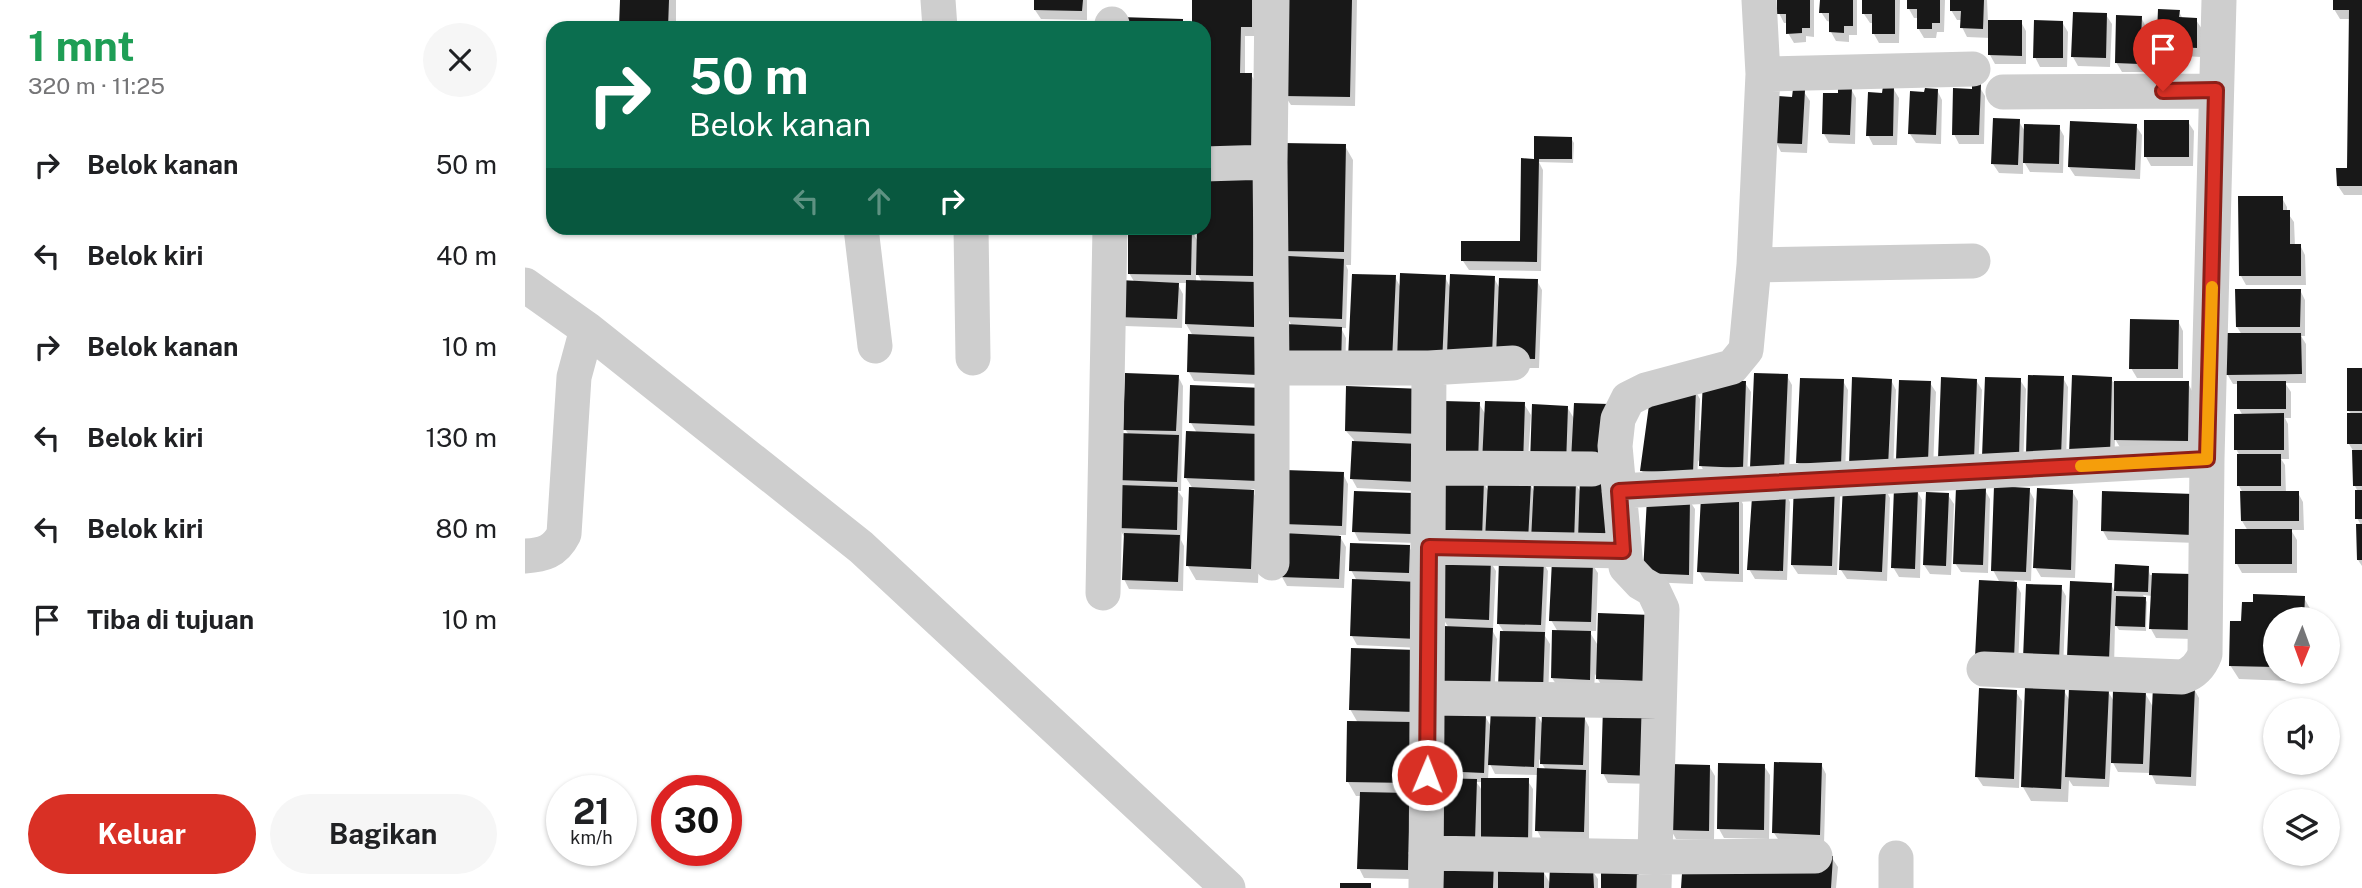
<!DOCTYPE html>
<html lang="id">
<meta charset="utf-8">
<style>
body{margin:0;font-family:"Public Sans",sans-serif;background:#f6f6f6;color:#202124;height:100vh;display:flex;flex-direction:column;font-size:26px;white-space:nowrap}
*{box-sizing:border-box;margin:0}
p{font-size:23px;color:#757577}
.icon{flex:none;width:38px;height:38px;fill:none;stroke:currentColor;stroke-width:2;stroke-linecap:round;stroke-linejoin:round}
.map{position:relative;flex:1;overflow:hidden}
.sheet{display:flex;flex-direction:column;background:#fff;width:525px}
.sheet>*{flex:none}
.top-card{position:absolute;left:21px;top:21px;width:665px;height:214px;border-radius:21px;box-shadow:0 2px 5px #0004;background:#0b6e4f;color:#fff;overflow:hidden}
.needle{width:46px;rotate:181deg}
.controls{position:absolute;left:1738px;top:607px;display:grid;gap:14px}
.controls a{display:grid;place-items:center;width:77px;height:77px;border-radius:50%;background:#fff;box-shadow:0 2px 5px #0004;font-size:35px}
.speed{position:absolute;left:21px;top:775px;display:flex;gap:14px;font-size:35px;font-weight:700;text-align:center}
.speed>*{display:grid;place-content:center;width:91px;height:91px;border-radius:50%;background:#fff;box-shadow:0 2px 5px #0004;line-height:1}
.speed small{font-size:18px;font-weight:400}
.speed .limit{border:10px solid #d22;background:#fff;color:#111}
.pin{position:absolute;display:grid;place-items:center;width:60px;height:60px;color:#fff;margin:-72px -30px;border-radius:50% 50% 50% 0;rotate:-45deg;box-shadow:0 0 7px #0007}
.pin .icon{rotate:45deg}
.me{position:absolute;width:77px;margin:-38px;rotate:1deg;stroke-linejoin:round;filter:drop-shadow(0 0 5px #0008)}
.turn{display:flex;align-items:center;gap:24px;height:147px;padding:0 28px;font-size:32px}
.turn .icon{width:91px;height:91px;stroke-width:2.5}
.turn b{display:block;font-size:49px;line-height:60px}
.lanes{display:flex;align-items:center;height:66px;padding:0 28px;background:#0003;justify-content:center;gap:35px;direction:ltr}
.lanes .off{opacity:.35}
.round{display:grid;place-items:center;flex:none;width:74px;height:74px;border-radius:37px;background:#f6f6f6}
.headline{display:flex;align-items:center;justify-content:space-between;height:119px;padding:0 28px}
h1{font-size:42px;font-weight:700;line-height:52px;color:#1e9e55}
.cta{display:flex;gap:14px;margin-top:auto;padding:14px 28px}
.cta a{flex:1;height:80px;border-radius:42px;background:#d93025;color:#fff;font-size:28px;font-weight:700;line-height:80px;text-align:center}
.cta a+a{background:#f6f6f6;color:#202124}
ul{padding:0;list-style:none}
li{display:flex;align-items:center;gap:21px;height:91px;padding:0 28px}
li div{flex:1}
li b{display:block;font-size:26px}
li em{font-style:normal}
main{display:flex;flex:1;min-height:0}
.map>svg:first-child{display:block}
.shadow{fill:#0003;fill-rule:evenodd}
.building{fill:#181818}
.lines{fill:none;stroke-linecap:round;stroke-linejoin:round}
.minor{stroke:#cecece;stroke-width:35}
.route-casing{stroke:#8d1f18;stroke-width:18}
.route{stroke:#d93025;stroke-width:12}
.slow{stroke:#f59e0b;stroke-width:12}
</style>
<main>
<section class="sheet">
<div class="headline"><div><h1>1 mnt</h1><p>320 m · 11:25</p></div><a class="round"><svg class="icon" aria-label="close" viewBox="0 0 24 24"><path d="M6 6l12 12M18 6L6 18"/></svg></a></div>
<ul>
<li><svg class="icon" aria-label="right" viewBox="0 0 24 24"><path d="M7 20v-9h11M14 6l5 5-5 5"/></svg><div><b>Belok kanan</b></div><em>50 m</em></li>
<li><svg class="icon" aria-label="left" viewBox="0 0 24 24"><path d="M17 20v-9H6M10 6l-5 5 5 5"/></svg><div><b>Belok kiri</b></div><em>40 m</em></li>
<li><svg class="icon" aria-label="right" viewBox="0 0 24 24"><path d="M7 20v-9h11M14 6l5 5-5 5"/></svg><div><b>Belok kanan</b></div><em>10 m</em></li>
<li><svg class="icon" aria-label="left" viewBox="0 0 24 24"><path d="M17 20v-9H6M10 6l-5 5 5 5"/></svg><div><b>Belok kiri</b></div><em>130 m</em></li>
<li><svg class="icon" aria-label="left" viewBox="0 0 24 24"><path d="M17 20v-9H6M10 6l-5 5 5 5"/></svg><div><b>Belok kiri</b></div><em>80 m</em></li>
<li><svg class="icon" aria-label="arrive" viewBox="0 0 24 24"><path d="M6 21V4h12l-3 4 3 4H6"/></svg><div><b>Tiba di tujuan</b></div><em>10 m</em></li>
</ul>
<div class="cta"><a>Keluar</a><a>Bagikan</a></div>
</section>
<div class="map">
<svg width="1837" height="888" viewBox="0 0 1837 888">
<rect width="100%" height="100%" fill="#fff"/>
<!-- shadow -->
<path class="shadow" d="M97 0H151V28H97Z
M511 0H562V20L516 19 510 10Z
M669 0H732V36H720V75H726L732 84 731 153 679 152V28H669Z
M762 0H832L830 106 766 105 760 96Z
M1253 0H1289V37L1281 36V42L1269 43 1263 33V23H1259L1254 13Z
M1296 0H1332V35H1324V42L1311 41 1306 32V22L1302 21 1296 12Z
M1339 0H1375L1374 43H1354L1349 34V23H1345L1339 14Z
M1384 0H1420L1419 32H1412L1411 38H1399L1393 28V18H1389L1384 9Z
M1427 0H1462L1463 22H1496L1501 31V64H1470L1465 55V38L1442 37 1437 27V20H1432L1426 10Z
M1810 0H1837V195H1819L1813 186 1824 170 1826 19H1815L1809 9Z
M1654 12 1658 19 1671 20 1677 29 1676 57 1658 56 1657 68 1638 67 1633 57Z
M1581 15 1587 24 1585 67 1553 66 1548 57Z
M1616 17 1621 27 1620 72H1597L1591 62Z
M1537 22 1543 32 1542 67H1515L1510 57Z
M1454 86 1460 96 1459 144H1434L1429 134 1448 91Z
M1368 88 1374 98 1372 145H1348L1343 135 1358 94Z
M1326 89 1331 98 1330 144 1304 143 1299 134 1315 95Z
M1412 90 1417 100 1416 144 1391 143 1385 134 1401 94Z
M1279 92 1285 101 1282 153 1256 152 1251 142 1269 99Z
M1493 120 1501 133 1534 127 1539 136 1538 173 1505 172 1498 160V174L1474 173 1468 164Z
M1663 122 1669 131 1668 166H1626L1621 157Z
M1611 126 1617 135 1615 179 1550 176 1544 167Z
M1046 138 1049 143 1048 163 1014 162 1018 170 1016 271 944 270 938 261 996 243 1011 160Z
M820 146 828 160 826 265H821L823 270 821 328H816L821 338 820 376 767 326 762 317 757 250Z
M728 179 736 384 669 381 664 372 668 336 661 324 663 283H652L658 294 657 328 600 326 594 316 610 283 604 273 605 228H665L674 243V233L671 228H679ZM671 271 677 282H671Z
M1757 198 1762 207V212L1769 222 1770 246 1775 245 1780 255 1781 285H1721L1716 276Z
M870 277 876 288 920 277 926 289 969 278 975 289 1012 281 1017 290 1014 368H830Z
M1775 290 1780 300V336H1776L1781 344V383H1760L1766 392V418H1760L1763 424 1764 459H1756L1760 465 1761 493H1773L1778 502 1779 530H1766L1772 540V573H1717L1712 564V531H1723L1717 521 1718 493 1714 486 1715 456 1711 449 1718 416 1714 409 1713 384H1708L1702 374 1717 335 1712 327Z
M1653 321 1658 331V378H1612L1606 368Z
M1837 370V566L1833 560 1836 525 1832 518 1833 492 1830 486 1829 452 1824 444 1827 415 1824 411Z
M653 376 658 386 656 491H653L658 498 656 540 659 546 658 591 604 589 599 579 600 538 594 528 596 484 604 435 600 429Z
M1262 376 1267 385 1264 479 1232 477Z
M1538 378 1543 387 1541 465 1502 454Z
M1417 379 1451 380 1457 390 1453 469Z
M1586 379 1588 382 1663 383 1668 393V450L1596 449 1590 439 1589 465 1551 463Z
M1366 380 1371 390 1368 475 1331 474Z
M1495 380 1501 389 1498 467 1465 466Z
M1318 381 1323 390 1320 474 1278 472 1273 463Z
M1220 383 1226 392 1222 477 1181 475 1173 460 1172 482 1122 480 1117 471 1170 390 1175 399 1174 430 1177 431Z
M1405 383 1411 392 1408 470 1378 469Z
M737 389V490L726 489 736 506 733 583 671 580 663 566 668 489 661 478 672 433 666 423Z
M897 391 890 491 832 488 827 479 829 440 821 431Z
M954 404 961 415 999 404 1006 415 1002 474 924 471Z
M1042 407 1050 420 1086 471 1012 472Z
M818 474 823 484 821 535H814L821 547 819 588 762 586 757 577 766 535 760 524Z
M958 482 964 492 1005 484 1010 493 1050 483 1092 551 920 546Z
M1271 485 1315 496 1312 575 1273 574 1267 565Z
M1360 488 1365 498 1362 581 1322 579 1316 570Z
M1460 490 1465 499 1463 573 1436 572 1430 563Z
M1504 490 1509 499 1506 581 1489 580 1496 593 1493 668 1458 666 1475 583 1468 570Z
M1392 491 1397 500 1395 578 1374 577 1368 567Z
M1547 491 1553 501 1550 578 1516 577 1510 567Z
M1260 492 1265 502 1262 580 1230 579 1224 569Z
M887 495 891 543 834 541 829 531Z
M1213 495 1218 504V582L1180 581 1174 571Z
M1423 495 1429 504 1426 575 1405 574 1399 565Z
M1668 496 1672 543 1583 540 1578 531Z
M1164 500 1170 509 1168 584 1125 582Z
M884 547 890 556 896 648 832 645 827 636 832 581 826 570Z
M965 561 971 571 968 629 966 628 972 639 969 700 917 617Z
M1018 562 1023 571 1020 636 1025 644 1023 699 973 623Z
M1067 564 1073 573 1071 631H1064L1074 647 1075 614 1128 690 1078 688 1070 674 1069 689 1033 687 1027 678 1033 632 1026 620Z
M1592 566 1623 568 1625 575 1666 576 1669 639 1631 638 1626 629 1627 596 1618 595 1622 602 1621 631 1594 630 1590 624 1589 668 1549 667 1586 585 1591 593Z
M1536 587 1541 596 1538 669 1505 668Z
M1779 598 1787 612V620H1750V672H1785V682L1714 679 1705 665 1718 623Z
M891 652 887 879 839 878 834 868 836 796H831L823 782 833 723 825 709Z
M1669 689 1674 698 1671 786 1631 784 1626 773 1593 772 1586 759 1584 787 1548 786 1544 780 1543 802 1506 801 1498 787 1539 691 1545 701 1582 690 1590 703 1620 693 1628 707Z
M1491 692 1497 701 1494 788 1458 786 1452 777Z
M1080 709 1132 784 1083 783 1078 773Z
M1010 711 1018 725 1059 717 1064 727V841L1017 840 1012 830 1013 775 970 774 964 762 963 779 1002 780 1008 789 1007 850H963L955 836V849L917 771 960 716 967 728ZM1014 759 1021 770H1014ZM951 782H958V793L955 787Z
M1296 764 1301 774 1299 844 1255 842 1249 833Z
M1184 766 1190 776 1189 840 1151 839 1146 830Z
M1239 766 1245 775 1244 839 1199 838 1194 829Z
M1307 858 1313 867 1311 888H1157Z
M921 861 1018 871 1026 885 1067 870 1073 879V888H920Z"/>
<!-- building -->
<path class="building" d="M95 0H144L143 28 94 27Z
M509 0H558L557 11 509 10Z
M667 0H727V27H716L715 73H727L726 154 679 153V28H667Z
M760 0H827L825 97 759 96Z
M1252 0H1285V28H1277V33L1261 34V14H1252Z
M1295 0H1328V26H1319V33L1304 32V13H1294Z
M1337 0H1370V34H1347V14H1337Z
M1382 0H1415V23H1407V29H1392V9H1382Z
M1425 0H1459L1458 29 1435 28 1436 11H1425Z
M1808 0H1837V186H1812L1811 168H1822L1824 10H1808Z
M1633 9 1655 10 1654 17 1672 18V48L1654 47 1653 59 1631 58Z
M1548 12 1582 13 1581 58 1546 57Z
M1591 15 1617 16 1615 64 1590 63Z
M595 17 658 19V28H595Z
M1463 20H1497V56L1463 55Z
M1509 20 1538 21V58H1508Z
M1447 84H1456L1454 135H1427L1428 88 1447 89Z
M1313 86 1327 87 1325 135 1297 134 1298 93H1313Z
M1358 86H1369L1368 136H1341L1343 92 1357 93Z
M1400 88 1413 89 1411 135 1383 134 1385 91 1399 92Z
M1268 89 1280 90 1277 144 1249 143 1252 96 1267 97Z
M1468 118 1495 119 1493 165 1466 164Z
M1619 120H1664V157H1619Z
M1545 121 1612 124 1610 170 1543 167Z
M1499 124 1535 125 1534 164 1498 163Z
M1009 136 1047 137V159H1014L1012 262 936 261V241H995L996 158 1009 159Z
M757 143 821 144 819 252 755 251Z
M679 176 729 177 728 276 671 275 672 228H679Z
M1713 196H1758V210H1765V244H1776V276H1714Z
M603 228 667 229 666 275 603 274Z
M763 256 819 259 817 319 760 317Z
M875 273 921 275 917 364 872 362Z
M827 274 871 275 867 361 823 359Z
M925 274 970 276 967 356 922 355Z
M974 278 1013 279 1010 359 971 358Z
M594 280 654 283 652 319 592 317Z
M661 280 731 282 729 327 660 324Z
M1710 289H1776L1775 327H1711Z
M1605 319 1654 320 1653 369H1604Z
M760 324 817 327 816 367 758 365Z
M1700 333H1776L1777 374 1700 375Z
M663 334 733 337 732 375 662 372Z
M1822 368H1837V411H1822Z
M600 373 654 375 651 431 598 430Z
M1229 373 1263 374 1259 470 1225 468Z
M1503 375 1539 376 1536 456 1501 455Z
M1547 375 1587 377 1585 456 1544 454Z
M1327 377 1367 379 1363 467 1324 465Z
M1416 377 1452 379 1449 460 1413 459Z
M1460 377 1496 378 1494 458 1457 457Z
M1275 378 1319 379 1316 465 1271 463Z
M1178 380 1221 381 1218 468 1174 466Z
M1374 380 1406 381 1403 461 1371 460Z
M1589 381H1664L1663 441 1589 440Z
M1712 381H1761V409H1712Z
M665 385 738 388 736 426 664 423Z
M821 386 898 389 896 434 820 431Z
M1171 388 1168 473 1115 471 1124 405Z
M919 401 955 402 953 463 917 462Z
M960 401 1000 402 998 465 957 463Z
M1049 403 1084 404 1081 462 1046 461Z
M1007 404 1043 406 1041 465 1005 463Z
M1759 413V450H1709V414Z
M1822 413H1837V444H1822Z
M661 431 734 434 733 481 659 478Z
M593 433 654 435 652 482 591 480Z
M827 441 894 444 892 482 825 479Z
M1827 450H1837V486H1828Z
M1712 454H1756V486H1712Z
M760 470 819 472 817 526 758 524Z
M1055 478 1085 480 1088 542 1053 541Z
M915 479 959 480 957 539 913 537Z
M1009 480 1051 481 1049 543 1006 541Z
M963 481 1006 483 1003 541 960 540Z
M1269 483 1310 484 1307 566 1266 565Z
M594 485 653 487 652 530 593 528Z
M1318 485 1361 487 1357 572 1314 570Z
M1469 486 1505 488 1501 572 1466 571Z
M664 487 729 490 726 569 661 566Z
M1431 487 1461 488 1458 565 1428 564Z
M1369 488 1393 489 1390 569 1366 568Z
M1512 488 1548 490 1546 570 1508 568Z
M1261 490 1258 571 1222 570 1227 497Z
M1830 490H1837V519H1830Z
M829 491 888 493 887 534 827 532Z
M1577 491 1669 494 1667 535 1576 531Z
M1715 491H1774V521H1716Z
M1401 492 1424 493 1421 566 1398 565Z
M1214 493V574L1172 572 1176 497Z
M1122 498H1165L1164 575 1118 573Z
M1831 524H1837V560H1832Z
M1710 529H1767V564H1710Z
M599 533 655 535 653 582 597 580Z
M757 533 816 536 814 579 755 577Z
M825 543 885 545 884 573 824 571Z
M918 558 966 559 964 620 915 618Z
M974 559 1019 560 1016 625 972 624Z
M1027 560 1068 562 1066 622 1024 621Z
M1590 564 1624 566 1623 592 1589 591Z
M1627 573 1667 574 1664 630 1624 629Z
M827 579 894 582 892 639 825 636Z
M1454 580 1492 582 1489 659 1450 657Z
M1545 581 1587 583 1584 660 1542 658Z
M1501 584 1537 585 1534 660 1498 659Z
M1728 594 1780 596 1779 620H1750V667L1704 666 1705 621H1716L1717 602H1728Z
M1591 596 1621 597 1620 627 1590 626Z
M1073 613 1126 615 1123 681 1071 679Z
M918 626 968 628 965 691 915 689Z
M1027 630 1066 631 1065 680 1026 678Z
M975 631 1020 632 1018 690 973 688Z
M826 648 892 650 890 712 824 710Z
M1628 686 1670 687 1666 777 1624 775Z
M1500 687 1540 689 1536 789 1496 787Z
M1454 688 1492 690 1489 779 1450 777Z
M1544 688 1584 689 1580 779 1540 777Z
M1588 690 1621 691 1618 764 1586 763Z
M1078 707 1130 709 1128 776 1076 774Z
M966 708 1011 709 1009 767 963 765Z
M918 712 961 714 959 773 915 771Z
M1017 714 1060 716 1058 765 1015 764Z
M822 721 888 722 887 783 821 782Z
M1249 762 1297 763 1295 835 1247 833Z
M1193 763 1240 764 1239 830 1192 829Z
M1145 764 1185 765 1184 831 1144 830Z
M1012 768 1061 770 1059 832 1010 831Z
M908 778 952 779 950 840 907 839Z
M956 778H1004L1003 842 956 841Z
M835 792 885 793 883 870 832 869Z
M1159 845 1308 856 1306 888H1156Z
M919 859 969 860 968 888H918Z
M1076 863 1113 869 1115 888H1076Z
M973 864 1019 870V888H973Z
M1025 867 1068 868 1069 888H1024Z
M815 883H846V888H815Z"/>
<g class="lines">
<!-- minor -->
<path class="minor" d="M413 0 415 28
M747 0 745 162 747 368H904L988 363
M587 24V28
M1238 74 1448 69
M1478 92 1691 91
M679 164 745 162
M336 228 350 346
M446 228 448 358
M1229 265 1448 261
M0 285 62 329 336 547 703 888
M747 368V563
M904 468 1067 469
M1094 491 1682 459
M904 547 1099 551
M0 556C18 555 30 552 39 534L49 377 62 329
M578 593 585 228
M1459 669 1657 677C1669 673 1676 665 1680 654L1682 459 1694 0
M903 698 1133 701
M901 853 1129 857 1290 856
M901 888 904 368
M1129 888 1137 609 1128 590 1116 583 1101 567 1090 446 1093 419 1103 399 1121 390 1207 367 1221 350 1229 265 1238 74 1234 0
M1371 888V858"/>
</g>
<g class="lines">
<!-- route casing -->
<g class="route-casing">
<path id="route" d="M902 775 904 547 1098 551 1094 491 1682 459 1691 90 1638 91"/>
</g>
<!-- route -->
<use href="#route" class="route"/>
<!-- slow -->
<path class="slow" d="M1556 466 1682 459 1687 287"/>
</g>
</svg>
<div class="controls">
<a><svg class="needle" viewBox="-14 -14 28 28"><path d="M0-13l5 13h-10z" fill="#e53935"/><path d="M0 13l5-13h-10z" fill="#757577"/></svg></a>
<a><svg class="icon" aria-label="sound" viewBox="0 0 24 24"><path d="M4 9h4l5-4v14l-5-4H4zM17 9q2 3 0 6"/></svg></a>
<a><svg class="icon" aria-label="layers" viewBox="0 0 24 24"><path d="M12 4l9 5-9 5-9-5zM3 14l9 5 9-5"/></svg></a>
</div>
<div class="speed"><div>21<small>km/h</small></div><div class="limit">30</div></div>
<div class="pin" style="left:1638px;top:91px;background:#d93025"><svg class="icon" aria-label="arrive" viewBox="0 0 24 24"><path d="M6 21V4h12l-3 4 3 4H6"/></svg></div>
<svg class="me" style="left:902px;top:775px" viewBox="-20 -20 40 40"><circle r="17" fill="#d93025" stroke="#fff" stroke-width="3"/><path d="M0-11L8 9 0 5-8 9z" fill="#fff"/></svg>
<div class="top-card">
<div class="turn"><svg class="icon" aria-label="right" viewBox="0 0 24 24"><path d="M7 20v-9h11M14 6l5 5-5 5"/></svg><div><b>50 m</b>Belok kanan</div></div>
<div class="lanes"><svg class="icon off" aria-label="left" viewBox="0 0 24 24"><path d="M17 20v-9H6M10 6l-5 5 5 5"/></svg><svg class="icon off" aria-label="ahead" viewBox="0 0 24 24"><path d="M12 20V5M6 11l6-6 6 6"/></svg><svg class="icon" aria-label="right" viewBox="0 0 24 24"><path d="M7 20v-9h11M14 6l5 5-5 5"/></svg></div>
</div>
</div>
</main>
